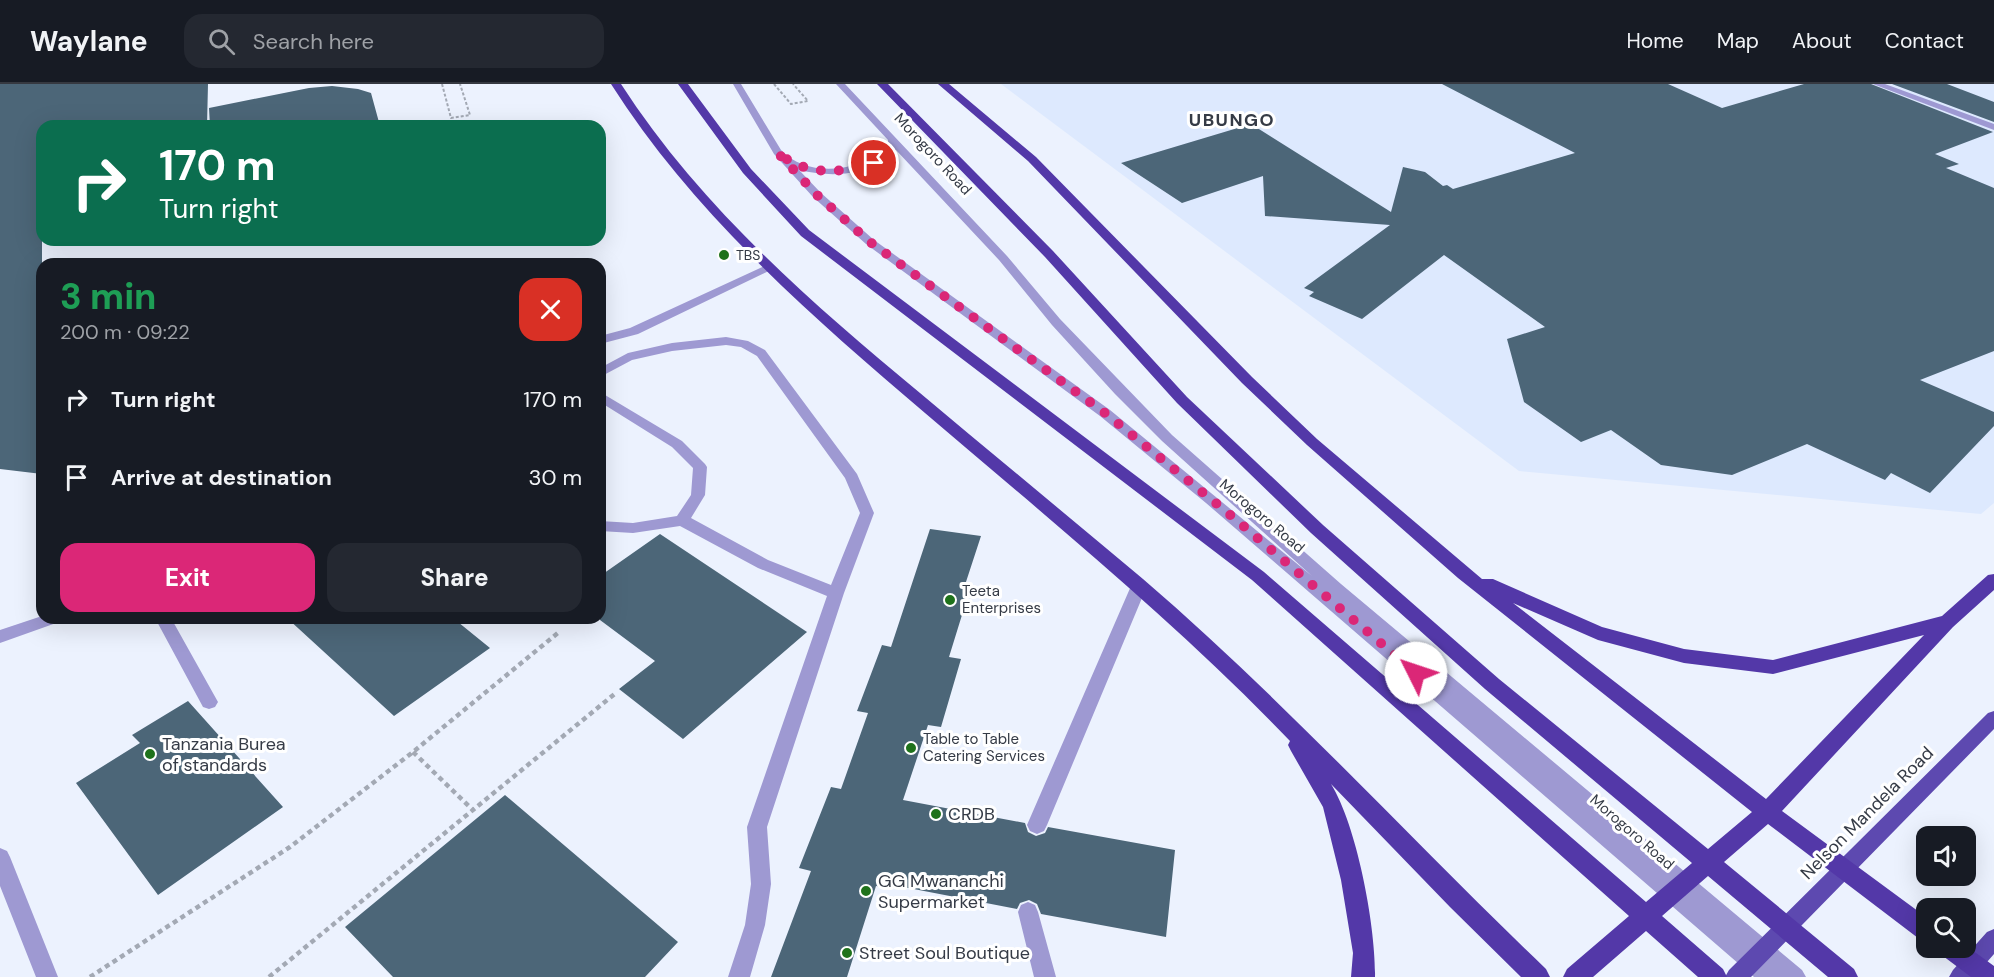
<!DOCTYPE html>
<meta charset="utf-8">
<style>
body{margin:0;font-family:"DM Sans",sans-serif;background:#242831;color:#f1f3f6;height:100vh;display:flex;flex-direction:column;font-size:22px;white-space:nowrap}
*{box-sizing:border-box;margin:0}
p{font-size:20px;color:#9ea1a6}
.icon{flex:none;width:33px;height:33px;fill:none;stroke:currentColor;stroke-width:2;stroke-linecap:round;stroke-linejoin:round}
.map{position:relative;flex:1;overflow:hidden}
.sheet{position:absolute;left:36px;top:174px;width:570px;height:366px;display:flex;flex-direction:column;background:#171b24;border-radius:18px;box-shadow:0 6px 24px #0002}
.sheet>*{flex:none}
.hud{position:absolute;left:36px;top:36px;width:570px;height:126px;border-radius:18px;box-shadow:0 6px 24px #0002;background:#0b6e4f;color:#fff;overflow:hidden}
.buttons{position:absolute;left:1916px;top:742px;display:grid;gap:12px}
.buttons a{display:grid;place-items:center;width:60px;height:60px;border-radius:12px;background:#171b24;box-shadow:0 6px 24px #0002;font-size:30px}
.pin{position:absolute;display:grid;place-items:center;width:51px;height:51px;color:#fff;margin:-26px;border:3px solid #fff;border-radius:50%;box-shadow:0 2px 6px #0007}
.me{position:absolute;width:66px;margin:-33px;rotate:311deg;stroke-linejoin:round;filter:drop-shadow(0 0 4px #0008)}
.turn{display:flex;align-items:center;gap:21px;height:126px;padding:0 24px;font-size:27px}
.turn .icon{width:78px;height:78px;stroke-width:2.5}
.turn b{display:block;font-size:42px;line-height:51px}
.round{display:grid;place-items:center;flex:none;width:63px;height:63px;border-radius:18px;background:#242831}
.overview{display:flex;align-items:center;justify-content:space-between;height:102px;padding:0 24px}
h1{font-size:36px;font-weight:800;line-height:45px;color:#1e9e55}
.button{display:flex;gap:12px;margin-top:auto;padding:12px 24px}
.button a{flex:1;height:69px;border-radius:18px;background:#db2777;color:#fff;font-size:24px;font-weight:800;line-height:69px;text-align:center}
.button a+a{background:#242831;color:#f1f3f6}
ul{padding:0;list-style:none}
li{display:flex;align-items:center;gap:18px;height:78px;padding:0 24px}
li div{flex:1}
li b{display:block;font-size:22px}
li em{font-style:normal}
header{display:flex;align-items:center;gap:36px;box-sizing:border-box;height:84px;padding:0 30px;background:#171b24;border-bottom:2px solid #363941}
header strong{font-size:28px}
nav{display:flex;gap:33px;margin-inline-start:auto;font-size:21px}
.search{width:420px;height:54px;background:#242831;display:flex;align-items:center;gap:15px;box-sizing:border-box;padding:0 21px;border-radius:18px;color:#9ea1a6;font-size:22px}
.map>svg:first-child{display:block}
.built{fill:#dde9fe}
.building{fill:#4c6678}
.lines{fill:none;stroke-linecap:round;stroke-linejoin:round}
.path-far1{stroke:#a3a9b4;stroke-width:2;stroke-dasharray:3 2;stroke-linecap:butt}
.path{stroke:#a3a9b4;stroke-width:4.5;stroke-dasharray:5 4;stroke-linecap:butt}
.service{fill:#9e99d2;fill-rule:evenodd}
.primary{fill:#5d49b0;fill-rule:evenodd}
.trunk{fill:#5338a8;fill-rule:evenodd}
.route{stroke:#db2777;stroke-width:10;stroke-dasharray:0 18}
.poi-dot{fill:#1f721b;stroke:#fff;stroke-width:2}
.labels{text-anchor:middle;stroke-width:6;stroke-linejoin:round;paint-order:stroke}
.far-poi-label{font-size:14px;fill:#353b46;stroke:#fff;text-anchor:start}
.street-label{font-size:15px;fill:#353b46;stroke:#fff}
.poi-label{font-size:15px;fill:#353b46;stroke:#fff;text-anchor:start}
.far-district-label{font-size:18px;font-weight:bold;letter-spacing:1.5px;fill:#353b46;stroke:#fff}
.near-poi-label{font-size:18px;fill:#353b46;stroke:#fff;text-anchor:start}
.near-street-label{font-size:18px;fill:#353b46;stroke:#fff}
</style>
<header>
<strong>Waylane</strong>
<div class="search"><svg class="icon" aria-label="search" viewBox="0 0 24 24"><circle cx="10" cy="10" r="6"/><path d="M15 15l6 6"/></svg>Search here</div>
<nav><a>Home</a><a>Map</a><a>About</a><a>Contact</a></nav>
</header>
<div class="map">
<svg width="1994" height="893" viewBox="0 0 1994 893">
<rect width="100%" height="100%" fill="#ecf2fe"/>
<!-- built -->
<path class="built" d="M1001 0H1994V419L1981 430 1519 387Z"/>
<!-- building -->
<path class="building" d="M0 0H208L207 42H42V390L0 385Z
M1442 0H1668L1722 24 1804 0H1871L1993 48 1935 70 1959 80 1946 84 1994 104V267L1920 296 1994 328V342L1930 409 1891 389 1885 396 1807 360 1732 391 1661 381 1611 346 1581 358 1524 318 1507 255 1545 243 1444 171 1362 235 1309 212 1314 208 1304 204 1390 141 1265 132 1263 92 1182 119 1121 79 1251 40 1391 128 1403 83 1425 88 1443 102 1447 101 1453 105 1575 69Z
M1892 0H1947L1994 18V38Z
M332 2 358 5 371 9 380 42H210L209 24 309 4Z
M930 445 981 452 964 504 970 505 949 573 961 575 941 643 928 641 903 716 1025 739 1028 748 1036 752 1045 749 1048 743 1175 766 1166 853 1041 830 1037 820 1029 816 1020 819 1017 825 893 801 892 804 876 802 847 893H771L811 787 799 784 831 703 841 705 868 629 857 627 882 561 891 563Z
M660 450 807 548 683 655 619 605 655 577 600 536V492Z
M287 534H453L490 564 394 632Z
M188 617 283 723 158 811 76 699 140 659 132 651Z
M505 711 678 858 645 893H393L345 843Z"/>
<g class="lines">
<!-- path-far1 -->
<path class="path-far1" d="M442 0 451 34 470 31 460 0
M774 0 791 20 808 17 793 0"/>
<!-- path -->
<path class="path" d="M413 668 474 727
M90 893 290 763 413 668 559 548
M269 893 617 608"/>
<!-- service -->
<path class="service" d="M733 0H741L781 66C808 95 861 88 888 62V56L836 0H845L1007 172 1060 235 1172 351 1341 500 1802 886 1806 893H1754L1206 419 1100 332 866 160 813 113 774 70ZM896 66 999 176 1052 241 1115 310 1162 357 1312 492 1110 326 874 156 821 109 799 86C834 94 869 92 896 66Z
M1873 0H1885L1994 40V46Z
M769 180 773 181V185L638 250 600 260V252L630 244Z
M726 253 748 257 765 266 857 390 874 429 844 509 767 743 771 800 765 841 750 893H728L745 841 751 800 747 743 827 512 758 484 680 442 633 449 600 447V437L633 439 677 432 691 411 693 384 672 363 600 318V308L682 357 705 380 707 383 705 411 691 434 768 476 831 501 860 429 845 394 757 272 741 263 726 261 672 267 632 276 600 293V284L628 269 672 259Z
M1139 496 1145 498 1147 502 1047 741 1044 747 1037 750 1030 747 1027 741 1131 502 1133 498Z
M42 532V534H61L59 538 0 559V546Z
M155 534H171L218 618 215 623 209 625 203 623Z
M0 764 7 767 10 773 58 893H36L0 802Z
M1028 818 1035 821 1038 828 1056 893H1034L1018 828 1021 821Z"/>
<!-- primary -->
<path class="primary" d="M1994 627V645L1751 893H1725L1729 886 1988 629Z
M1994 845V870L1974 893H1949L1953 886 1987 848Z"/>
<!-- trunk -->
<path class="trunk" d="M611 0H621C699 121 810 218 920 309 994 371 1069 433 1143 495 1285 617 1411 756 1546 885L1550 893H1521L1450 823 1331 700C1357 742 1376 843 1375 893H1351L1353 869 1341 796 1323 723 1291 667 1288 661 1290 657C1177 539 1049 435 925 329 810 231 693 129 611 0Z
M678 0H688L751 85 809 146 1264 488 1646 818 1692 779 1485 605 1311 449 1177 319 1045 173 877 0H888L1053 167 1187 313 1323 441 1499 595 1708 765 1752 728 1458 494 1307 361 1242 299 1028 77 938 0H949L1036 73 1252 293 1317 355 1482 495H1493L1602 543 1684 565 1773 576 1942 532 1988 491 1994 490V506L1953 543 1782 727 1926 833V857L1918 854 1768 740 1724 778 1854 885 1858 893H1828L1708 792 1662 832 1723 885 1727 893H1698L1646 847 1593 893H1563L1567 885 1629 832 1252 496 801 152 743 89ZM1513 519 1598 556 1684 579 1773 590 1924 551 1766 715Z
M1965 861 1994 882V893H1971L1943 872 1940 864H1965Z"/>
</g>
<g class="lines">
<!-- route -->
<path class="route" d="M874 79C840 90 805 92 777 68L817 111 870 158 1105 329 1228 429 1416 589"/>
</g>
<!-- markers -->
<g class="poi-dot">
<circle cx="724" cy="171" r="6"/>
<circle cx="950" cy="516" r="6"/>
<circle cx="911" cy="664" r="6"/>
<circle cx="150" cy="670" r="6"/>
<circle cx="936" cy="730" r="6"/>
<circle cx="866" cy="807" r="6"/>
<circle cx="847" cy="869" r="6"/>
</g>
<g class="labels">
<!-- far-poi labels -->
<g class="far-poi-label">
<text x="736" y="176">TBS</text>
</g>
<!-- street labels -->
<g class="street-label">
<text transform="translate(933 70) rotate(47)" y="5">Morogoro Road</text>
<text transform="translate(1262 432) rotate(40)" y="5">Morogoro Road</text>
<text transform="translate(1632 748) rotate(41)" y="5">Morogoro Road</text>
</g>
<!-- poi labels -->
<g class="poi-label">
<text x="962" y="512">Teeta<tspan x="962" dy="17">Enterprises</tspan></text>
<text x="923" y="660">Table to Table<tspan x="923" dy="17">Catering Services</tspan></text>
</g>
<!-- far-district labels -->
<g class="far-district-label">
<text x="1232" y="42">UBUNGO</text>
</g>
<!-- near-poi labels -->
<g class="near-poi-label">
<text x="162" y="666">Tanzania Burea<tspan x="162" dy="21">of standards</tspan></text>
<text x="948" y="736">CRDB</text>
<text x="878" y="803">GG Mwananchi<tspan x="878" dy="21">Supermarket</tspan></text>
<text x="859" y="875">Street Soul Boutique</text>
</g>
<!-- near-street labels -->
<g class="near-street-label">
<text transform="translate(1867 729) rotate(-45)" y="6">Nelson Mandela Road</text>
</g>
</g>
</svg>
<div class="buttons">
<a><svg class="icon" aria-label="sound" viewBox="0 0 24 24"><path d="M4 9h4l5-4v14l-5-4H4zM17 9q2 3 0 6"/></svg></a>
<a><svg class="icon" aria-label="search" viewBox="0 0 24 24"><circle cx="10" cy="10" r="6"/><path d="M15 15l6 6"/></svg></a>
</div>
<div class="pin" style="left:874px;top:79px;background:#d93025"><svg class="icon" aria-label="arrive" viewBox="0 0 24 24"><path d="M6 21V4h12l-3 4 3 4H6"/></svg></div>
<svg class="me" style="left:1416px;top:589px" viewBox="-20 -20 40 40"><circle r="19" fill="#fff"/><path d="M0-13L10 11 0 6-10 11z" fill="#db2777"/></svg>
<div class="hud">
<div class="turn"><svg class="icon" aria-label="right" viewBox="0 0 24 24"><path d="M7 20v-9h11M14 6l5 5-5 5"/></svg><div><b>170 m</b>Turn right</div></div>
</div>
<section class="sheet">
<div class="overview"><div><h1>3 min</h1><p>200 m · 09:22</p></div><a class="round" style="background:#d93025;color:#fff"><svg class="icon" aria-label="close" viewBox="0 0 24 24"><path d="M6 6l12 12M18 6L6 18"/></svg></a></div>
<ul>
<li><svg class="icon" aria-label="right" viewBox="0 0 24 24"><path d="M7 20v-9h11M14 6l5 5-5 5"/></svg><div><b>Turn right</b></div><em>170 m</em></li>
<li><svg class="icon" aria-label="arrive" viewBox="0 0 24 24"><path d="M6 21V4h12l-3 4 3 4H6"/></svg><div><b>Arrive at destination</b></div><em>30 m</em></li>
</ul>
<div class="button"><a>Exit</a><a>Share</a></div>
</section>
</div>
